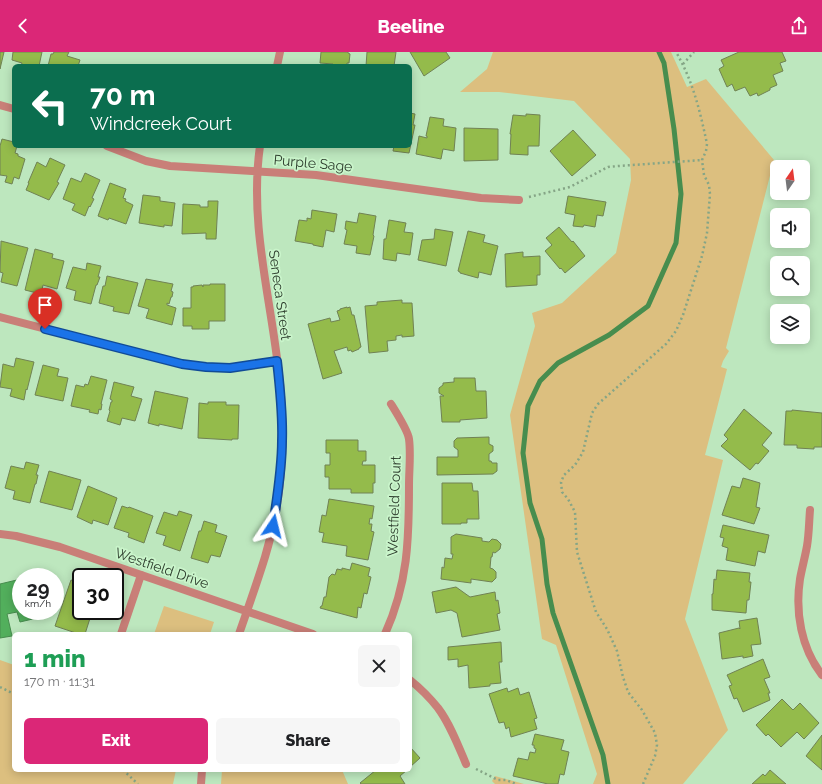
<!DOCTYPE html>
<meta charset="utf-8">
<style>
body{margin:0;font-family:Raleway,sans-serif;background:#f6f6f6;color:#202124;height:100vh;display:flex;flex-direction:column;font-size:15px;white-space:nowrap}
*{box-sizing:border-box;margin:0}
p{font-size:13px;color:#757577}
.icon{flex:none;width:22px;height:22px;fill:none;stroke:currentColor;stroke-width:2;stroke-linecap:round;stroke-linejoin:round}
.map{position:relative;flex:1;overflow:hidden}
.details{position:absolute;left:12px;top:580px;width:400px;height:140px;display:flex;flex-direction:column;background:#fff;border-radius:6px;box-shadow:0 2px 10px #0003}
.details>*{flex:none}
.guide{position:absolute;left:12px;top:12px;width:400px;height:84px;border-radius:6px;box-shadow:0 2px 10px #0003;background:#0b6e4f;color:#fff;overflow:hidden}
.needle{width:26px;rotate:14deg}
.fabs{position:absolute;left:770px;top:108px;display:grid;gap:8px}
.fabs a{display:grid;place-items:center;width:40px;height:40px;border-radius:6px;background:#fff;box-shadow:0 2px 10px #0003;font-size:20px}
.speed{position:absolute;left:12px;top:516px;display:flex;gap:8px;font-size:20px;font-weight:700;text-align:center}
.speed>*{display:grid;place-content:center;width:52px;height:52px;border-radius:50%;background:#fff;box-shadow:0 2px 10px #0003;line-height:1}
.speed small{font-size:10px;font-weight:400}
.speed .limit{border:2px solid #111;border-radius:6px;background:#fff;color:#111}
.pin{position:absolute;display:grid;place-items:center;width:34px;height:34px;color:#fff;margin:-41px -17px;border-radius:50% 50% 50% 0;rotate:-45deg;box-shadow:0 0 4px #0007}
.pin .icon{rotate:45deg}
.me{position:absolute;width:44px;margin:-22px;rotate:10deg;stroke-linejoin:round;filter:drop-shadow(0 0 3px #0008)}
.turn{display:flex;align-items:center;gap:14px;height:84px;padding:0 12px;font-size:18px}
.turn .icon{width:52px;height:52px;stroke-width:2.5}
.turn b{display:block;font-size:28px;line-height:34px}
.round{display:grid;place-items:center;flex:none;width:42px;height:42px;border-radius:6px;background:#f6f6f6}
.overview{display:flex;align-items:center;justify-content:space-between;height:68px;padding:0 12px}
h1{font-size:24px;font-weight:800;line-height:30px;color:#1e9e55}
.button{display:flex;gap:8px;margin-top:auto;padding:8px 12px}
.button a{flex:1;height:46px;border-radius:6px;background:#db2777;color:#fff;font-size:16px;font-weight:800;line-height:46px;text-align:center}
.button a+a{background:#f6f6f6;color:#202124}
header{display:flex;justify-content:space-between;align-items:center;height:52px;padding:0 12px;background:#db2777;color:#fff;font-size:18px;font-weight:800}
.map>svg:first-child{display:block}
.green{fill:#dcbf7f}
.water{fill:#52af5c;stroke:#478d4e}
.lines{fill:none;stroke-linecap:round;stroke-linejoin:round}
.stream{stroke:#478d4e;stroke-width:5}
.building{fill:#94bb4b;stroke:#708254}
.path{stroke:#85a586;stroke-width:2.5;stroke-dasharray:2 3;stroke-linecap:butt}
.lane{stroke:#c97f78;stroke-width:8}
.street{stroke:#c97f78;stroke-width:8}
.route-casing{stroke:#114b97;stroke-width:10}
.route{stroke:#1a73e8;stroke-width:7}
.labels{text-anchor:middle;stroke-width:3.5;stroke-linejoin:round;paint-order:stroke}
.street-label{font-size:14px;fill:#2d3d2d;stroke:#caf5cb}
</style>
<header><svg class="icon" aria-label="back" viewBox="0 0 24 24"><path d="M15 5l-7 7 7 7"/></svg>Beeline<svg class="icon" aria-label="share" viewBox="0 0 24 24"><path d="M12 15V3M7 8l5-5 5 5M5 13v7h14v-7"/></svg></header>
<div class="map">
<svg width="822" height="732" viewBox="0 0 822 732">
<rect width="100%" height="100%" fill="#bde7be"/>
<!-- green -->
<path class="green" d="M493 0H671L687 35 706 27 774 108 726 296 729 299 723 309 721 315 727 317 705 403 723 408 685 567 728 678 683 732H593L597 722 556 593 542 587 510 363 535 274 532 261 562 251 616 201 631 128 630 107 574 49 499 40H460L487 17Z
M164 554 214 570 210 582H154Z
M0 608 14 613V718H176L173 732H0Z
M222 718H342L348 732H221Z
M495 724 524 732H495L492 729Z"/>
<!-- water -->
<path class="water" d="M21 527V559H40L41 565 20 570 17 560 7 562 12 584 0 586V532Z"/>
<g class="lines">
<!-- stream -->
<path class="stream" d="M608 732 603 703 553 561 547 532 542 487 530 451 523 401 528 354 540 329 558 311 609 283 648 254 676 191 681 142 674 77 664 11 659 0"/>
</g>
<!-- building -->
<path class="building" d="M0 0H4L0 17Z
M13 0H42L39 14H21L22 11 12 8Z
M54 0H69L67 4 80 8 78 14H48L51 2H53Z
M321 0H348V1L350 2 349 11H347V14H333V12L320 11Z
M367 0H396L394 14H366Z
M410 0H446L450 6 424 24Z
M739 0H782L786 9 780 11 783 19 773 23 777 33 770 36V38L758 44 757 41 750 44 745 35 735 39 732 32 727 35 719 17 724 14 721 8Z
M410 61 415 62 413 73H415L409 101 393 99 394 94H410Z
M526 62 540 63 539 94H528V103L510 102 511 82H510L513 63 526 64Z
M430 65 444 67 443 74 456 76 454 99 443 97 441 107 416 102 419 84 427 86V84H426Z
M464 76 498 77V108L464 109Z
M573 78 596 103 572 124 550 99Z
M2 87 14 90V94H17L15 101 18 102V104L25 107 19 127 14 125 12 132 5 130 7 124 0 123V94Z
M50 106 65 113 57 130 59 131 49 148 26 138 29 131H28L37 110 46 115Z
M85 121 100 128 92 146 94 147 90 155 89 154 85 164 72 158 75 152 63 147 71 126 81 130Z
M110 131 126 137 123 146 126 147 125 149 133 153 126 172 109 166 108 168 98 164Z
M143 143 160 145V149L175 151 172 174 164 173V175L139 171Z
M568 144 606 150 603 164 597 163 595 175 584 173 583 175 573 174 575 163 565 161Z
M208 149H218L216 187H206V181L182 182 183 152 200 153V155H208Z
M312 158 337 162 334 180 326 178 323 195 313 193V192L295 189 299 168 307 169V166L311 167Z
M359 161 376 164 373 183 374 184 370 203 356 201 357 194 344 192 347 178 345 177 346 169 357 171Z
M389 168 406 171 404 180 413 181 410 203 397 201 396 209 383 207 384 187H386Z
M559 175 572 190 573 189 585 204 565 221 561 216 560 217 545 199 552 193 546 186Z
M435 177 453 180 446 214 418 208 422 188 434 187Z
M468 179 485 183 483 190 498 194 491 223 479 220 478 226 460 221V220L458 219Z
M1 189 28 196 17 234 1 230 3 221 0 220Z
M35 197 53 202 52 206 64 209 57 237 43 233 41 242 25 238Z
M523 200V205L540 204V223H537V233L506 235 505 202Z
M87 211 101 214 98 225H100L97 233H96L91 252 74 248 76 239 66 236 73 215 86 218Z
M107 224 138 231 129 262 113 259 114 255 99 251 103 234H105Z
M146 227 173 232 171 239 173 240 172 245H171L169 252 167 251V253L176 256 172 273 146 266 149 257 138 254Z
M210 232H225V269H209V277H192V274H183V256H191V235H193V234L202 233 203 235V233H210Z
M402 248V251H412L414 284 402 285V283L396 284V288L387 289 388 299 369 301 365 254 377 253V250Z
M347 255V256L350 255 352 263H354L361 295 359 296V297L352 300 351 298 348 299 347 295 334 299 342 321 323 327 308 272 330 266 331 270 340 268 337 259 340 258V257Z
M16 306 34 310 27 338 26 337 24 348 10 344 12 337 0 335 3 312 14 315Z
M43 313 59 317 57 324 68 326 63 349 35 343Z
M91 324 107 328 101 352H102L101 358 99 357 98 362 89 360 90 358 71 354 76 333 84 335 85 332 88 333Z
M454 326H475L476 339H486L487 366 460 368V370H442L440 344H444L439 341V336L443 333V331L454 330Z
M114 330 134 335 131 344 142 347 135 369 122 366 120 373 107 369 110 359 109 358 111 350H112V348L110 347Z
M155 339 188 346 182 377 159 372V374L148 371Z
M208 350H226V353H239L238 387H232V388L198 386 199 351 208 352Z
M744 357 772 381 762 393 769 399 758 412 756 411 750 418 721 394 728 387 724 383Z
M792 358 822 361V395H814V397L797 396V393H784L786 359H792Z
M489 385V392L493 394V399L489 402V409H491L492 411H497V419L493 422 437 423V405H458V398L454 395V389L457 386Z
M326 388H358V399H366V409H363L362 413H375V431H373V441H351V437H329V425H325V413H330V401H326Z
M26 410 39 413 36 423H38L36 432H35L30 451 13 447 15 439 5 436 11 414 24 417Z
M49 419 81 428 72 458 40 450Z
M743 426 760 431 756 455 760 456 754 472 722 463 732 434 740 436Z
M442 431H472L473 439H478L479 467H467V471H461V472H442Z
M88 434 117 446 108 473 93 468 92 472 77 465Z
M329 447 374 454 372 467 370 466 369 472H372L371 479 374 480 368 508 346 504 347 494 322 490 324 481 319 480 322 463 326 464Z
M122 454 128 456 129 455 153 464 144 491 128 485 129 481 114 476Z
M179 459 192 463 180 499 163 493 166 484 156 481 164 460 177 464Z
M204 469 217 473 215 480 227 484 220 505 211 503 208 511 191 506 199 479H201Z
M723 473 769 483 765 501 758 499 755 514 726 508 728 496 722 494 724 486 720 485Z
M456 482 482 486V489L489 490 492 487 497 488 501 492 500 497 495 501 493 500 492 505H491L490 516 493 517 496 520V526L492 530 471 527V531L441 527 442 515 444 516 445 506 452 507 453 502H451V485Z
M352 511 370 516 368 524 371 525 367 542 364 541 361 556 358 555 357 566 320 556 321 554H322L324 545H326L329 525 332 522 335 523 337 517 342 518V516L350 518Z
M717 518 750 521 749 530H751L749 548H747L746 561 712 558V542H713L714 527 716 528Z
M71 528 81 532V559H96V561L92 560 85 582H79L55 574Z
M456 535 470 545 495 540 496 549 498 548 500 561 497 562 500 578 462 585 457 561 451 558 436 561 432 540Z
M757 566 761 592 751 593 753 604 743 606V604L722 607 719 581 739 576 740 577 739 569Z
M501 590 502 610H499L501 631 490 632V634L469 636 468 613 458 615V607L448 608V595Z
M763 607 770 625 764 627 770 641H768L770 648 743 660 737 646 734 647 729 634 732 633 727 623Z
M507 636 508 640 518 636 520 643 529 640 537 666 534 667 537 677 511 685 509 675 506 677 504 670 499 671 489 642Z
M782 647 793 658 800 651 819 671 804 687 797 680 781 695 768 682 766 684 756 673Z
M535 682 564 688 561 698 569 700 564 723 560 722 558 732H548L513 724 518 706 528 708 530 700 535 701 536 697 534 696V693H532Z
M822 683V718L806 704Z
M410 695 420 706 410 715Z
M376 718H407L400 724 405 732H361L360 731Z
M770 718 786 732H752L763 722 765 724Z"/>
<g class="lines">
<!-- path -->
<path class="path" d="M683 12 694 0
M529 145 570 135 608 115 619 114 702 108
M0 635 14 642
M476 717 498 728H506L516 732
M123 718 138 732
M643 732 655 704 657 693 655 681 642 658 628 640 623 625 617 599 607 577 596 560 577 500 575 460 568 447 562 440 561 430 564 423 575 413 583 400 592 361 598 352 666 292 676 279 683 263 702 204 707 181 710 142 709 133 704 123 702 108 706 99 707 92C700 59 693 29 676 0"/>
<!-- lane -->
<path class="lane" d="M121 582 141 523"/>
<!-- street -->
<path class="street" d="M277 14 280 0
M0 53 14 57
M107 94 146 109 170 114 316 123 481 146 519 148
M0 265 181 312 206 315 230 316 277 309
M810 458C809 470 809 482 807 494 805 505 802 516 800 527 795 560 801 596 822 623
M0 482 16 484 60 495 313 582
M239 582C248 556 257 531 265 505 281 453 285 397 281 343 275 260 248 178 260 94
M385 582C408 531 409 488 409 433 409 418 411 402 409 387 408 379 396 360 391 352
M410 628C420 636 430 646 438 656 450 672 458 693 466 712
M201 732 202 718"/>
</g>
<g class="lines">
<!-- route casing -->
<g class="route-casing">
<path id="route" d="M45 277 182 312 206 315 230 316 277 309C280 336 283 362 282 389 282 417 277 446 273 474"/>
</g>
<!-- route -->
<use href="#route" class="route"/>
</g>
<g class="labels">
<!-- street labels -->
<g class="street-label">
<text transform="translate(313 111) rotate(5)" y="5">Purple Sage</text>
<text transform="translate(280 243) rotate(82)" y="5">Seneca Street</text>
<text transform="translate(394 454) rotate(-88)" y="5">Westfield Court</text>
<text transform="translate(162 516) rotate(19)" y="5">Westfield Drive</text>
</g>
</g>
</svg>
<div class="fabs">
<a><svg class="needle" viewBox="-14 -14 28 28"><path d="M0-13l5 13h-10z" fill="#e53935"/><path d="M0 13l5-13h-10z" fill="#757577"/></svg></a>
<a><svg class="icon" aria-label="sound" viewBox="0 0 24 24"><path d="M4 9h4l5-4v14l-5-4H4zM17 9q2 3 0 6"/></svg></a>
<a><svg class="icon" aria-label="search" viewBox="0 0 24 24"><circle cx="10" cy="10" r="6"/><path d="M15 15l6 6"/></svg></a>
<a><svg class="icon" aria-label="layers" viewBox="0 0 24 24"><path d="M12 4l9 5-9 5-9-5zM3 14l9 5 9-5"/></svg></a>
</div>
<div class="speed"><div>29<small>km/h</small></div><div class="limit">30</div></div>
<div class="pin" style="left:45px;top:277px;background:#d93025"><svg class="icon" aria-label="arrive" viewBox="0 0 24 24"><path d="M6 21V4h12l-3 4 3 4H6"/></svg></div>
<svg class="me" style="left:273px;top:474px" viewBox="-20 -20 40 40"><path d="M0-17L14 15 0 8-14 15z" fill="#1a73e8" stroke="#fff" stroke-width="4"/></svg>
<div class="guide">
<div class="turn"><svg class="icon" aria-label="left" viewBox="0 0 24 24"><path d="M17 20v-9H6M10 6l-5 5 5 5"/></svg><div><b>70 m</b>Windcreek Court</div></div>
</div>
<section class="details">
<div class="overview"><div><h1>1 min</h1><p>170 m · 11:31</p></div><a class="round"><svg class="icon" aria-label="close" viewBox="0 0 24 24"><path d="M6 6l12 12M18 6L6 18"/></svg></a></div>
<div class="button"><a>Exit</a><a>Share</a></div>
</section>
</div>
